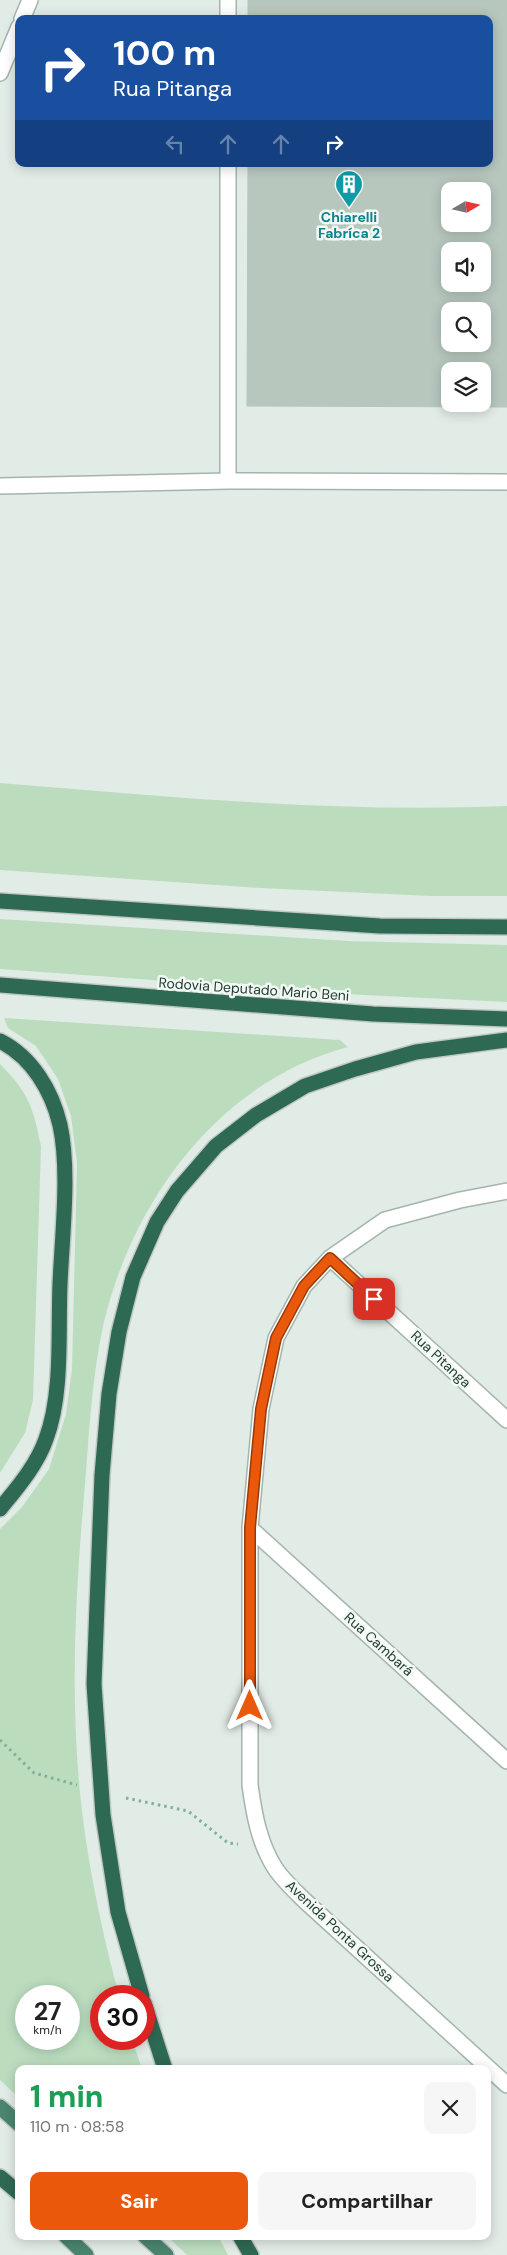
<!DOCTYPE html>
<html lang="pt">
<meta charset="utf-8">
<style>
body{margin:0;font-family:"DM Sans",sans-serif;background:#f6f6f6;color:#222;height:100vh;display:flex;flex-direction:column;font-size:19px;white-space:nowrap}
*{box-sizing:border-box;margin:0}
p{font-size:16px;color:#767676}
.icon{flex:none;width:28px;height:28px;fill:none;stroke:currentColor;stroke-width:2;stroke-linecap:round;stroke-linejoin:round}
.map{position:relative;flex:1;overflow:hidden}
.drawer{position:absolute;left:15px;top:2065px;width:476px;height:175px;display:flex;flex-direction:column;background:#fff;border-radius:10px;box-shadow:0 2px 12px #0003}
.drawer>*{flex:none}
.banner{position:absolute;left:15px;top:15px;width:478px;height:152px;border-radius:10px;box-shadow:0 2px 12px #0003;background:#1a4fa0;color:#fff;overflow:hidden}
.needle{width:32px;rotate:81deg}
.fabs{position:absolute;left:441px;top:182px;display:grid;gap:10px}
.fabs a{display:grid;place-items:center;width:50px;height:50px;border-radius:10px;background:#fff;box-shadow:0 2px 12px #0003;font-size:25px}
.speed{position:absolute;left:15px;top:1985px;display:flex;gap:10px;font-size:25px;font-weight:700;text-align:center}
.speed>*{display:grid;place-content:center;width:65px;height:65px;border-radius:50%;background:#fff;box-shadow:0 2px 12px #0003;line-height:1}
.speed small{font-size:12px;font-weight:400}
.speed .limit{border:8px solid #d22;background:#fff;color:#111}
.pin{position:absolute;display:grid;place-items:center;width:42px;height:42px;color:#fff;margin:-21px;border-radius:10px;box-shadow:0 2px 8px #0006}
.me{position:absolute;width:55px;margin:-28px;rotate:0deg;stroke-linejoin:round;filter:drop-shadow(0 0 4px #0008)}
.turn{display:flex;align-items:center;gap:18px;height:105px;padding:0 15px;font-size:22px}
.turn .icon{width:65px;height:65px;stroke-width:2.5}
.turn b{display:block;font-size:35px;line-height:42px}
.lanes{display:flex;align-items:center;height:48px;padding:0 15px;background:#0003;justify-content:center;gap:25px;direction:ltr}
.lanes .off{opacity:.35}
.round{display:grid;place-items:center;flex:none;width:52px;height:52px;border-radius:10px;background:#f6f6f6}
.summary{display:flex;align-items:center;justify-content:space-between;height:85px;padding:0 15px}
h1{font-size:30px;font-weight:800;line-height:38px;color:#1e9e55}
.button{display:flex;gap:10px;margin-top:auto;padding:10px 15px}
.button a{flex:1;height:58px;border-radius:10px;background:#ea580c;color:#fff;font-size:20px;font-weight:800;line-height:58px;text-align:center}
.button a+a{background:#f6f6f6;color:#222}
.map>svg:first-child{display:block}
.green{fill:#bbddbe;fill-rule:evenodd}
.building{fill:#b7c7be;stroke:#b4c6bb;fill-rule:evenodd}
.lines{fill:none;stroke-linecap:round;stroke-linejoin:round}
.service-casing{stroke:#a5b4ac;stroke-width:18}
.minor-casing{stroke:#a5b4ac;stroke-width:18}
.trunk-casing{stroke:#c1c9c5;stroke-width:18}
.motorway-casing{stroke:#c1c9c5;stroke-width:18}
.path{stroke:#82af9a;stroke-width:3;stroke-dasharray:2.5 4;stroke-linecap:butt}
.service{stroke:#fff;stroke-width:15}
.minor{stroke:#fff;stroke-width:15}
.trunk{stroke:#4a856e;stroke-width:15}
.motorway{stroke:#2e6953;stroke-width:15}
.route-casing{stroke:#983908;stroke-width:12}
.route{stroke:#ea580c;stroke-width:9}
.labels{text-anchor:middle;stroke-width:5;stroke-linejoin:round;paint-order:stroke}
.culture-label{font-size:14px;font-weight:bold;fill:#0d838f;stroke:#f2f8f4}
.street-label{font-size:14px;fill:#223d31;stroke:#f2f8f4}
</style>
<div class="map">
<svg width="507" height="2255" viewBox="0 0 507 2255">
<rect width="100%" height="100%" fill="#e2ece6"/>
<!-- green -->
<path class="green" d="M0 783C169 797 337 813 507 806V896H431L260 888 0 870Z
M0 919 348 941 507 945V1002L344 994 0 969Z
M4 1018 340 1040 348 1047C220 1081 134 1198 104 1322 91 1379 89 1439 84 1497 74 1609 69 1722 85 1834 93 1889 105 1943 119 1996H101V2039H132L142 2069H19V2098L0 2080V1529L22 1507 49 1469 66 1414 72 1369 77 1163 71 1116 58 1079 36 1046 8 1028ZM69 1996V2039H26V1996Z
M0 1064C29 1093 33 1107 41 1146L33 1400 25 1433 0 1473Z
M167 2236H218L228 2255H187Z"/>
<!-- building -->
<path class="building" d="M248 0H507V407L247 406 248 164H489V19H248ZM450 191H482V224H450ZM450 251H482V284H450ZM450 311H482V344H450ZM450 371H482V404H450Z"/>
<g class="lines">
<!-- service casing -->
<g class="service-casing">
<path id="service" d="M228 19V0
M228 481V164
M0 486 228 481 507 482"/>
</g>
<!-- minor casing -->
<g class="minor-casing">
<path id="minor" d="M22 19 30 0
M0 73 19 27
M507 1191 460 1200 385 1220 330 1258 304 1286 276 1338 261 1409 250 1528V1785C254 1814 259 1843 275 1868 282 1879 294 1890 304 1900L507 2085
M330 1258 507 1420
M250 1528 507 1761"/>
</g>
<!-- trunk casing -->
<g class="trunk-casing">
<path id="trunk" d="M0 2107 19 2124
M66 2236 86 2255
M145 2236 166 2255"/>
</g>
<!-- motorway casing -->
<g class="motorway-casing">
<path id="motorway" d="M0 901 380 926 507 927
M0 985 373 1014 507 1019
M0 1041C32 1057 52 1091 60 1125 70 1170 62 1237 60 1284 58 1332 63 1394 46 1439 37 1465 17 1488 0 1509
M142 1996 118 1912 103 1815 94 1684 102 1475 109 1394 119 1332 133 1277 157 1222 177 1191 216 1146 256 1115 305 1086 355 1069 416 1052 507 1040
M144 2003 165 2069
M0 2177 19 2193
M240 2236 251 2255"/>
</g>
<!-- path -->
<path class="path" d="M0 1740 34 1773 77 1785
M126 1798 188 1811 228 1843 238 1844"/>
<!-- service -->
<use href="#service" class="service"/>
<!-- minor -->
<use href="#minor" class="minor"/>
<!-- trunk -->
<use href="#trunk" class="trunk"/>
<!-- motorway -->
<use href="#motorway" class="motorway"/>
</g>
<g class="lines">
<!-- route casing -->
<g class="route-casing">
<path id="route" d="M250 1706V1528L261 1409 276 1338 304 1286 330 1258 374 1299"/>
</g>
<!-- route -->
<use href="#route" class="route"/>
</g>
<!-- icons -->
<defs>
<g id="building-pin" transform="scale(1.4375)"><path d="M0 17L-7.5 6A9.5 9.5 0 1 1 7.5 6Z" fill="#0f9aa8" stroke="#f2f8f4"/><path d="M-4-6H4V6H1V3H-1V6H-4ZM-2.5-4.3h1.7v1.8h-1.7ZM.8-4.3h1.7v1.8H.8ZM-2.5-1h1.7V.8h-1.7ZM.8-1h1.7V.8H.8Z" fill="#fff"/></g>
</defs>
<g fill-rule="evenodd">
<use href="#building-pin" x="349" y="184"/>
</g>
<g class="labels">
<!-- culture labels -->
<g class="culture-label">
<text x="349" y="222">Chiarelli<tspan x="349" dy="16">Fabríca 2</tspan></text>
</g>
<!-- street labels -->
<g class="street-label">
<text transform="translate(254 989) rotate(4)" y="5">Rodovia Deputado Mario Beni</text>
<text transform="translate(441 1359) rotate(43)" y="5">Rua Pitanga</text>
<text transform="translate(379 1644) rotate(42)" y="5">Rua Cambará</text>
<text transform="translate(340 1931) rotate(43)" y="5">Avenida Ponta Grossa</text>
</g>
</g>
</svg>
<div class="fabs">
<a><svg class="needle" viewBox="-14 -14 28 28"><path d="M0-13l5 13h-10z" fill="#e53935"/><path d="M0 13l5-13h-10z" fill="#767676"/></svg></a>
<a><svg class="icon" aria-label="sound" viewBox="0 0 24 24"><path d="M4 9h4l5-4v14l-5-4H4zM17 9q2 3 0 6"/></svg></a>
<a><svg class="icon" aria-label="search" viewBox="0 0 24 24"><circle cx="10" cy="10" r="6"/><path d="M15 15l6 6"/></svg></a>
<a><svg class="icon" aria-label="layers" viewBox="0 0 24 24"><path d="M12 4l9 5-9 5-9-5zM3 14l9 5 9-5"/></svg></a>
</div>
<div class="speed"><div>27<small>km/h</small></div><div class="limit">30</div></div>
<div class="pin" style="left:374px;top:1299px;background:#d93025"><svg class="icon" aria-label="arrive" viewBox="0 0 24 24"><path d="M6 21V4h12l-3 4 3 4H6"/></svg></div>
<svg class="me" style="left:250px;top:1706px" viewBox="-20 -20 40 40"><path d="M0-17L14 15 0 8-14 15z" fill="#ea580c" stroke="#fff" stroke-width="4"/></svg>
<div class="banner">
<div class="turn"><svg class="icon" aria-label="right" viewBox="0 0 24 24"><path d="M7 20v-9h11M14 6l5 5-5 5"/></svg><div><b>100 m</b>Rua Pitanga</div></div>
<div class="lanes"><svg class="icon off" aria-label="left" viewBox="0 0 24 24"><path d="M17 20v-9H6M10 6l-5 5 5 5"/></svg><svg class="icon off" aria-label="ahead" viewBox="0 0 24 24"><path d="M12 20V5M6 11l6-6 6 6"/></svg><svg class="icon off" aria-label="ahead" viewBox="0 0 24 24"><path d="M12 20V5M6 11l6-6 6 6"/></svg><svg class="icon" aria-label="right" viewBox="0 0 24 24"><path d="M7 20v-9h11M14 6l5 5-5 5"/></svg></div>
</div>
<section class="drawer">
<div class="summary"><div><h1>1 min</h1><p>110 m · 08:58</p></div><a class="round"><svg class="icon" aria-label="close" viewBox="0 0 24 24"><path d="M6 6l12 12M18 6L6 18"/></svg></a></div>
<div class="button"><a>Sair</a><a>Compartilhar</a></div>
</section>
</div>
